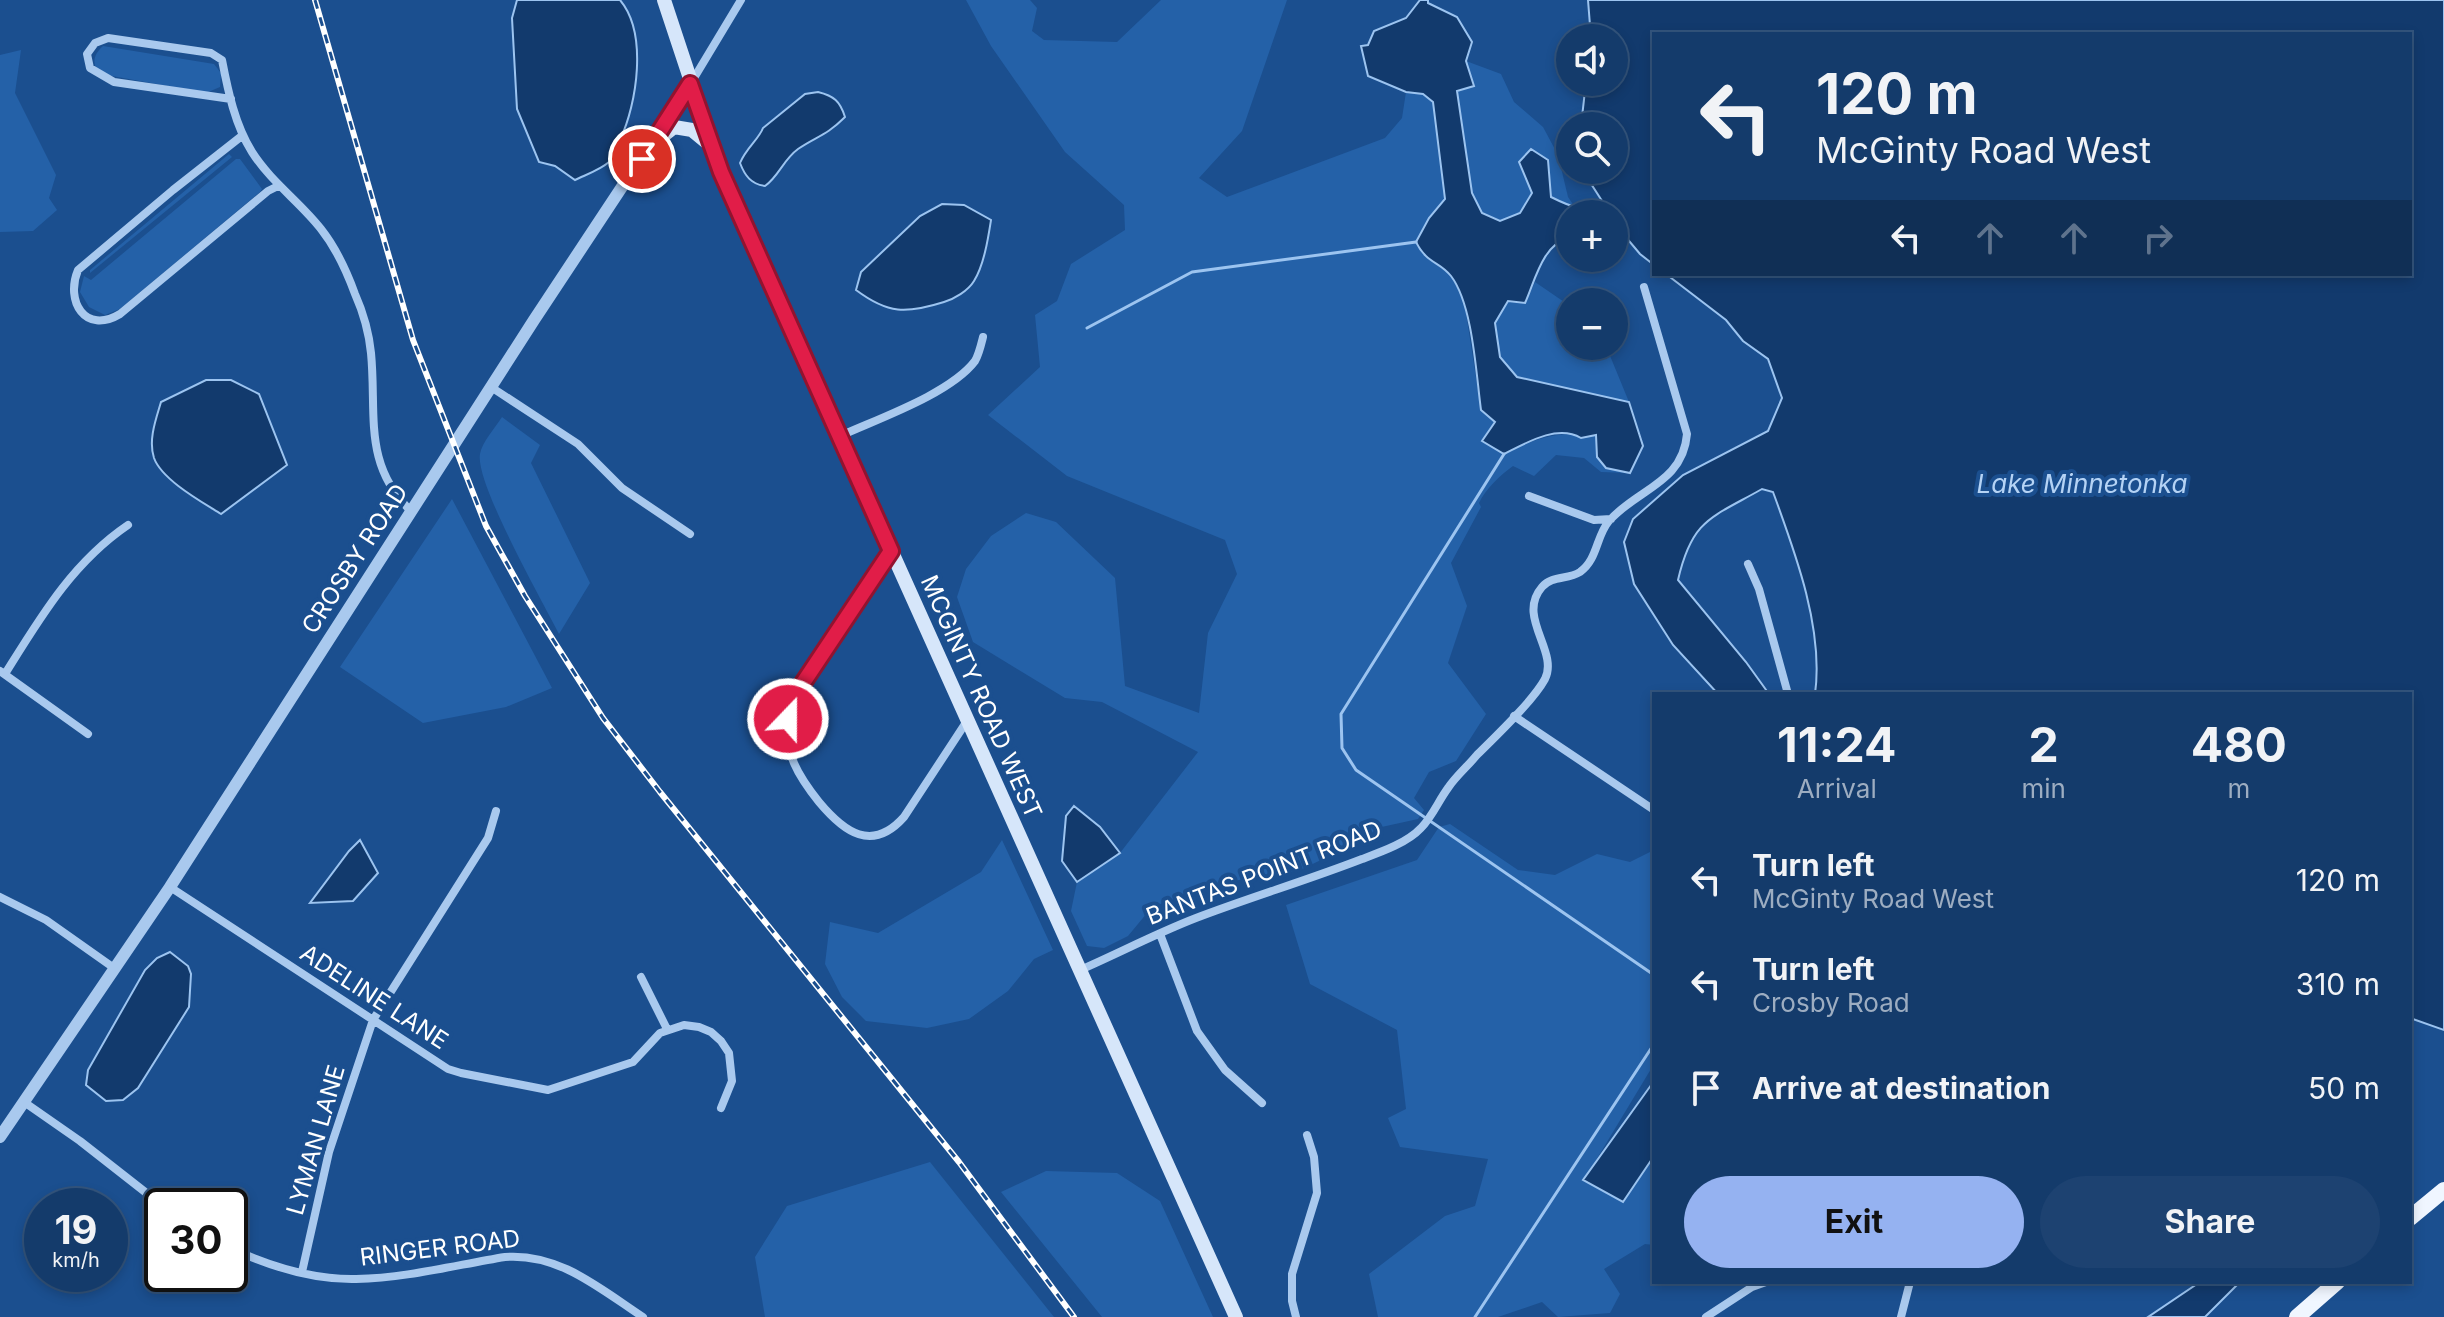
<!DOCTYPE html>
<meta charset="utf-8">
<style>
body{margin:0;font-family:Inter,sans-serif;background:#1d4271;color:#f1f3f6;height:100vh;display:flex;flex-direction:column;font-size:30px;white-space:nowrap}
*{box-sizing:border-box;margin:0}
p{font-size:26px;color:#9dadc1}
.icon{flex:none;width:44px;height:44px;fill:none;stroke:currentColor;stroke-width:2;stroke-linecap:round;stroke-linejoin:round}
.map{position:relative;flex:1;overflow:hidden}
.drawer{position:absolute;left:1652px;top:692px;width:760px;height:592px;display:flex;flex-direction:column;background:#143b6b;border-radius:0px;box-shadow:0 4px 12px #0003,0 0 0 2px #33557e}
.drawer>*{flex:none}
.hud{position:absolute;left:1652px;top:32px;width:760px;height:244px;border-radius:0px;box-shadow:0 4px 12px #0003,0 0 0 2px #33557e;background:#143b6b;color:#f1f3f6;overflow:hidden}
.buttons{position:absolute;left:1556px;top:24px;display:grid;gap:16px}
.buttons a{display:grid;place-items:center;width:72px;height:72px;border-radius:50%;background:#143b6b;box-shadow:0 4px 12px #0003,0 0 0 2px #33557e;font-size:40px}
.speed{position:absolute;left:24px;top:1188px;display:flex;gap:16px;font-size:40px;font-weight:700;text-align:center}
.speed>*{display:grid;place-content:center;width:104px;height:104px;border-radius:50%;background:#143b6b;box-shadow:0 4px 12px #0003,0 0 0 2px #33557e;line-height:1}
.speed small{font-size:20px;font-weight:400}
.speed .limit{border:4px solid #111;border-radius:12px;background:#fff;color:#111}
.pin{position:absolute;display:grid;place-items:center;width:68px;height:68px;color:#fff;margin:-34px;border:4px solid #fff;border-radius:50%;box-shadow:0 2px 8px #0007}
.me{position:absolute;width:88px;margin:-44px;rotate:22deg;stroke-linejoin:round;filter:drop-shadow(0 0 6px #0008)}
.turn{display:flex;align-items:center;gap:28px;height:168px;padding:0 32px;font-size:36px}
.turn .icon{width:104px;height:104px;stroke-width:2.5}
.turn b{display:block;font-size:56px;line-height:68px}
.lanes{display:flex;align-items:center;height:76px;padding:0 32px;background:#0003;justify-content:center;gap:40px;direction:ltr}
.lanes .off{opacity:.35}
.eta{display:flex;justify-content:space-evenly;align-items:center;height:136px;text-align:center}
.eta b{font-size:48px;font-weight:700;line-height:56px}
.button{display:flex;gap:16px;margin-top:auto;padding:16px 32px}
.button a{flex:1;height:92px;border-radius:48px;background:#95b2f1;color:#111;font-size:32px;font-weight:700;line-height:92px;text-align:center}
.button a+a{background:#1d4271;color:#f1f3f6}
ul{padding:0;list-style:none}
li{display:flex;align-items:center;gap:24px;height:104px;padding:0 32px}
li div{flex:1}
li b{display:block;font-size:30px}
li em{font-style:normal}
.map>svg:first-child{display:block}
.green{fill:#2461a8}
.water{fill:#123a6d;stroke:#9cc4f0;stroke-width:2}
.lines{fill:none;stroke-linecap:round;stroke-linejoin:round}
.stream{stroke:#9cc4f0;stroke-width:3}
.minor{stroke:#a9c9ee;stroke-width:8}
.tertiary{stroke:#a9c9ee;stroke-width:12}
.secondary{stroke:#d6e6fa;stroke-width:14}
.primary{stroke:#f0f6ff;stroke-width:16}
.rail-casing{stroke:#fff;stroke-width:6}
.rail{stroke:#1b4f8f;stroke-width:3;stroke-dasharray:9;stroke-linecap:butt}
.route-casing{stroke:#92132f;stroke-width:20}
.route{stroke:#e11d48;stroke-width:14}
.labels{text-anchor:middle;stroke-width:8;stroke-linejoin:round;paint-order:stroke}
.street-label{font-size:24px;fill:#fff;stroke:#1b4f8f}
.water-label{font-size:26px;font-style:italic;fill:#b5d3f5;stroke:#1b4f8f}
</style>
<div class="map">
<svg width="2444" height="1317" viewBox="0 0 2444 1317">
<rect width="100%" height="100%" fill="#1b4f8f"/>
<!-- green -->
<path class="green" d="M966 0H1030L1037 8 1032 31 1044 40 1117 42 1161 0H1287L1242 131 1199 178 1227 197 1385 138 1402 118 1406 92 1423 94 1433 102 1445 199 1429 218 1424 256 1450 274 1464 300 1481 410 1496 422 1504 454C1538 437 1559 431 1597 435L1606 468 1630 473 1601 472 1584 458 1556 455 1534 476 1513 466C1500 475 1485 490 1479 503L1481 507 1451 563 1467 606 1448 663 1486 714 1456 761 1429 772 1414 798 1424 810 1418 819 1377 828 1367 838 1300 870 1221 883 1152 907 1128 936 1104 948 1087 946 1071 911 1077 882 1120 853 1198 752 1102 702 1065 698 973 642 957 597 966 569 991 536 1026 513 1056 522 1115 578 1125 686 1199 713 1208 633 1237 574 1225 540 1067 476 988 415 1040 367 1035 315 1057 301 1071 264 1125 230 1124 205 1065 152 991 46Z
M103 46 214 64 221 73 220 87 206 93 101 74C91 65 93 55 103 46Z
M21 50 15 93 56 175 49 198 57 210 33 231 0 232V55Z
M1466 61 1501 74 1514 102 1543 127 1558 155 1568 197 1576 209 1551 197 1548 161 1520 214 1500 221 1482 213 1472 193 1457 91 1474 86Z
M229 154 232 157 90 273V270Z
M236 159H240L262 189 260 192 120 309 105 315 89 307 80 292 84 276 91 280Z
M1535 282 1570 306V346H1606L1629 402 1517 377 1500 357 1495 322 1508 301 1525 303Z
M502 417 540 445 531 463 590 583 559 634C543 602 475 483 480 454 482 442 495 428 502 417Z
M452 499 552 688 506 707 423 723 340 667Z
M1450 824 1518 870 1555 875 1597 854 1630 862 1654 850V1064L1584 1180 1623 1201 1654 1156V1245L1645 1244 1604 1269 1620 1294 1610 1313 1558 1317 1542 1302 1498 1317H1378L1369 1274 1445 1216 1475 1206 1488 1159 1400 1147 1388 1118 1406 1109 1397 1030 1310 984 1286 905 1417 860 1439 827Z
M1002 840 1053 950 1034 959 1008 991 969 1019 927 1028 866 1021 842 997 825 964 830 922 878 933 981 872Z
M930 1162 1054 1317H765L755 1257 787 1206Z
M1046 1171 1117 1173 1160 1201 1213 1317H1102L1001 1192Z"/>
<!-- water -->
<path class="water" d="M517 0H620C648 33 637 104 620 140 617 147 614 158 609 162 600 170 585 175 575 180L555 166 539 162 517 109 512 18Z
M1420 0H1428V3L1457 17 1472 42 1466 61 1474 86 1457 91 1472 193 1482 213 1500 221 1520 213 1532 193 1519 162 1531 149 1548 160 1551 197C1569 206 1584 213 1604 204L1588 179 1586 170H1614V126H1581L1586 82H1614V38H1591L1588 0H2444V1030L2410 1018V694H1815C1824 629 1795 552 1773 492L1762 489C1711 518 1692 519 1678 580L1746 662 1769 694H1718L1673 645 1634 584 1624 542 1633 519 1683 475 1768 431 1782 398 1768 359 1743 341 1726 320 1666 274H2410V34H1654V265L1640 254 1619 229 1614 228V214H1570V236C1542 246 1536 278 1525 303L1508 301 1495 323 1500 357 1517 377 1629 402 1643 446 1630 473 1606 468 1597 457 1596 435 1581 438C1557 424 1526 443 1504 454L1482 441 1495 422 1481 410C1476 374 1473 305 1451 276 1439 261 1427 264 1416 242L1429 218 1445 199 1433 102 1423 94 1406 92 1368 76 1361 46 1368 45 1374 31 1406 18Z
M818 92C834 96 840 101 845 117 826 136 817 136 798 149 783 160 779 176 765 186 751 184 745 176 740 163 746 148 759 139 763 128L805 94Z
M942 204 964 205 991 220C988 239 984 265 974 281 968 291 954 299 944 302 906 314 888 314 856 290L861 272 920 216Z
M206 380H231L259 394 287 465 221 514C202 502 162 480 154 458 148 440 156 419 161 402Z
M1074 806 1100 827 1120 853 1077 882 1062 861 1066 816Z
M360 840 378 873 353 901 310 903 349 851Z
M170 952 188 966 191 974 189 1007 138 1088 123 1100 106 1101 86 1085 88 1070 145 970 157 958Z
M1654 1081V1156L1623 1202 1583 1180Z
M2200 1282H2240L2205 1317H2148Z"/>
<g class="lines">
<!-- stream -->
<path class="stream" d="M1087 328 1192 272 1416 242
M1504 454 1341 714 1342 748 1356 770 1654 975
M1475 1317 1654 1044"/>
<!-- minor -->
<path class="minor" d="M691 83 741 0
M231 99 114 82 90 68 87 54 95 43 108 38 211 53 222 60C228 91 235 125 252 152 271 182 300 202 321 229 336 248 347 272 355 294 363 312 369 333 371 353 377 414 362 465 412 512
M243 135 173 190 78 270C65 301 85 335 120 314L268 191 278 186
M491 387 578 444 622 488 690 534
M840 436C877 419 950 394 975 361 979 354 981 345 983 337
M1529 496 1594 520 1611 519
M891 551C870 582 850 613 829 643 814 667 793 690 788 718 783 752 799 777 819 802 844 832 872 853 904 817L967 721
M1748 564 1759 589 1788 694
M0 671 88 734
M5 674C40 618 72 563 128 525
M1514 716 1654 810
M170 887 448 1069 461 1073 548 1090 633 1062 660 1033 684 1025 699 1027 711 1032 721 1041 729 1053 732 1081 721 1108
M0 897 46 920 114 968
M1160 934 1197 1031 1225 1070 1262 1103
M1080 970C1119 953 1157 933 1196 918 1251 897 1308 880 1362 859 1381 852 1407 843 1421 828 1432 817 1439 800 1448 788 1456 776 1467 767 1476 756 1495 737 1533 701 1545 679 1559 651 1516 617 1542 587 1552 575 1568 580 1580 572 1598 559 1596 536 1609 521 1637 489 1683 483 1687 434L1644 287
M641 977 667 1029
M24 1102 80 1141 163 1206
M230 1248C269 1266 313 1280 356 1279 406 1278 456 1265 505 1257 559 1253 599 1288 643 1317
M302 1272 329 1152 373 1020 488 838 496 811
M1961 1282H1967
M1296 1317 1292 1301V1274L1317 1193 1314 1157 1307 1135
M1706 1317 1752 1287 1766 1282
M1901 1317 1910 1282"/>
<!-- tertiary -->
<path class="tertiary" d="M0 1137 170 887 534 320 690 84"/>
<!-- secondary -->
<path class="secondary" d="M664 0 721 172 1236 1317
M642 159 659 139 674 127 692 130 709 144"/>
<!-- primary -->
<path class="primary" d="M2410 1218 2444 1190
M2297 1317 2337 1282"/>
<!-- rail casing -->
<g class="rail-casing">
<path id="rail" d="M315 0 413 340 486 526 525 596 603 718 660 792 959 1162 1074 1317"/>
</g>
<!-- rail -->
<use href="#rail" class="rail"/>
</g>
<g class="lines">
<!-- route casing -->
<g class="route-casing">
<path id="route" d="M642 159 690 84 721 172 891 551 801 686 792 701 788 719"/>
</g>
<!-- route -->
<use href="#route" class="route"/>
</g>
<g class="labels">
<!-- street labels -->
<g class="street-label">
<text transform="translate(355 559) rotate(-57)" y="8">CROSBY ROAD</text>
<text transform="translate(981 697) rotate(66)" y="8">MCGINTY ROAD WEST</text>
<text transform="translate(1264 873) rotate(-21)" y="8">BANTAS POINT ROAD</text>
<text transform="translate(374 997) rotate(33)" y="8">ADELINE LANE</text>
<text transform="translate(316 1140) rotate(-74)" y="8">LYMAN LANE</text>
<text transform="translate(440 1248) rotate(-7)" y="8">RINGER ROAD</text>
</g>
<!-- water labels -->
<g class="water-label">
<text x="2082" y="493">Lake Minnetonka</text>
</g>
</g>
</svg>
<div class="buttons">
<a><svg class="icon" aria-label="sound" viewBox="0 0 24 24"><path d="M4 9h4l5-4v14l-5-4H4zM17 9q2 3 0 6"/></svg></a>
<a><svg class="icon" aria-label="search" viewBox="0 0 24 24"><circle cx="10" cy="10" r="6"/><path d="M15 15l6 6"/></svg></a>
<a>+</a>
<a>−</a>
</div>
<div class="speed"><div>19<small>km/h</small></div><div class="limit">30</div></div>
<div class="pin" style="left:642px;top:159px;background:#d93025"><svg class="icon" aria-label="arrive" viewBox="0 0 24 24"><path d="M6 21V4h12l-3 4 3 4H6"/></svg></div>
<svg class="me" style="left:788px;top:719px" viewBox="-20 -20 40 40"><circle r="17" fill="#e11d48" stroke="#fff" stroke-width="3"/><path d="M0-11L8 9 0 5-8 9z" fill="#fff"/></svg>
<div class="hud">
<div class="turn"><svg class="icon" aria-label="left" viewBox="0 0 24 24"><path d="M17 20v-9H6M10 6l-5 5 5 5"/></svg><div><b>120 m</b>McGinty Road West</div></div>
<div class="lanes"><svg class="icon" aria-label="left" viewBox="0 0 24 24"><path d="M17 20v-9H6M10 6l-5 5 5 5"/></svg><svg class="icon off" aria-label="ahead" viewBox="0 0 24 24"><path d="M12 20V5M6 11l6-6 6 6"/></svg><svg class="icon off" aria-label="ahead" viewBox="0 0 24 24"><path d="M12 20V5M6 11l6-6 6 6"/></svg><svg class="icon off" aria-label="right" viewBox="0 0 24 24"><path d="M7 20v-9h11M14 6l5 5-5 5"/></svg></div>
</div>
<section class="drawer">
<div class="eta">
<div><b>11:24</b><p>Arrival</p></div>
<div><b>2</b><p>min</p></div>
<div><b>480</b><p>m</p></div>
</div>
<ul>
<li><svg class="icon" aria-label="left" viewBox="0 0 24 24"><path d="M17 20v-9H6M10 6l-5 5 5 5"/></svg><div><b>Turn left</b><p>McGinty Road West</p></div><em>120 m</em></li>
<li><svg class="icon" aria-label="left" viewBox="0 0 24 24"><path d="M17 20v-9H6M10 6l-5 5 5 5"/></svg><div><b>Turn left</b><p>Crosby Road</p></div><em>310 m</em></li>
<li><svg class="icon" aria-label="arrive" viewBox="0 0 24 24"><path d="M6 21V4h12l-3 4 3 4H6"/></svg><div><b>Arrive at destination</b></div><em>50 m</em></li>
</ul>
<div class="button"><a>Exit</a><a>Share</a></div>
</section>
</div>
